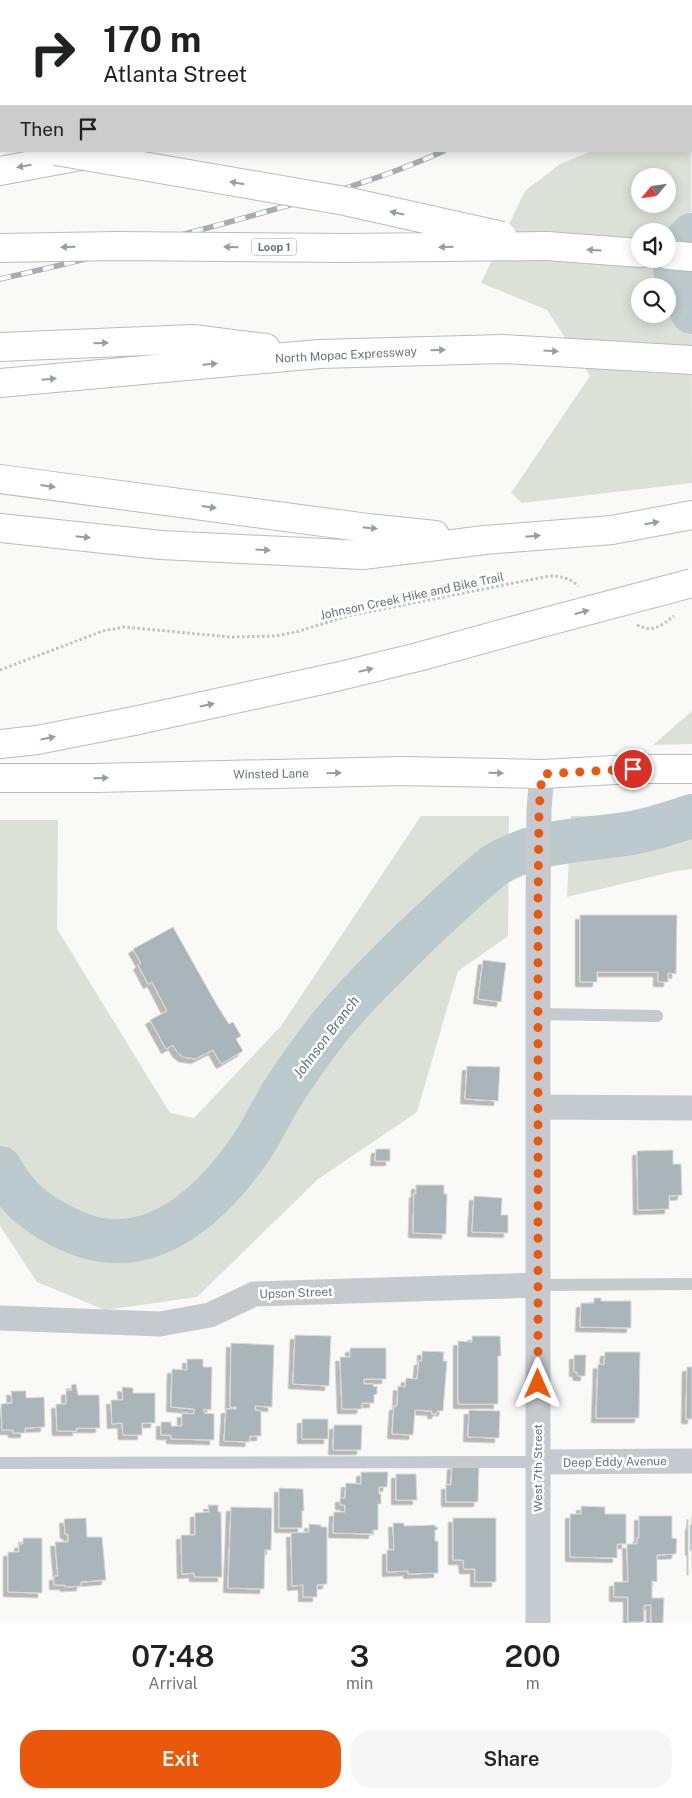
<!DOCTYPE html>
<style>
body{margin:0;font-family:"Public Sans",sans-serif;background:#f6f6f6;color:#202124;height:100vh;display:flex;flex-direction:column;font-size:19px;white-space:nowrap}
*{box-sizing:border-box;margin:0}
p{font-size:16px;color:#757577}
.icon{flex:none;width:28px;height:28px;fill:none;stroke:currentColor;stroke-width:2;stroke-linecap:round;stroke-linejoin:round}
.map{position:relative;height:1623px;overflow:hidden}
.panel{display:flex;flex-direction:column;background:#fff;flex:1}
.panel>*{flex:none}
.top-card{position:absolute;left:0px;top:0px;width:692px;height:152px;box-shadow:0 2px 12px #0003;background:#fff;color:#202124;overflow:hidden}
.needle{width:32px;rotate:241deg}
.buttons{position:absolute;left:631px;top:168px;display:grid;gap:10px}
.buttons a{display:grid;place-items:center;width:45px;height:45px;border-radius:50%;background:#fff;box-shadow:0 2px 12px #0003;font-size:25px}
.pin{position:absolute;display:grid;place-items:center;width:42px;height:42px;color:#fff;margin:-21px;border:2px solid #fff;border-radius:50%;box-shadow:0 1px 5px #0007}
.me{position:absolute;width:55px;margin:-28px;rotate:0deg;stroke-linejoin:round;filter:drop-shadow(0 0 4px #0008)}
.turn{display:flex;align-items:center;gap:18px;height:105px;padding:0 20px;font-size:22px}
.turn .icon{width:65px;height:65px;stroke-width:2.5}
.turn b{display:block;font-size:35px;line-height:42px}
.then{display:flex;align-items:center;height:48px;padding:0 20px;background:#0003;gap:10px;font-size:19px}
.eta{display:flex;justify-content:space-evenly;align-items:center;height:85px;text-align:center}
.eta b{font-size:30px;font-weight:600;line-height:35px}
.cta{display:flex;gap:10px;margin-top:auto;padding:10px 20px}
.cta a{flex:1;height:58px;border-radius:20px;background:#ea580c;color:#fff;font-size:20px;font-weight:600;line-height:58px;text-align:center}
.cta a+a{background:#f6f6f6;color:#202124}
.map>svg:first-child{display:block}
.green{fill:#dbe1d7;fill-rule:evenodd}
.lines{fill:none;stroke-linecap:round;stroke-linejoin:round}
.river{stroke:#bccacd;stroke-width:44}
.building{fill:#aab5ba;stroke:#dbdbd9;filter:url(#shadow)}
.secondary-casing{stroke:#b6bdc1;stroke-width:30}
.motorway-casing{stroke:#b7bcbf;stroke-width:30}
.path{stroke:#c0c3c5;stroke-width:3;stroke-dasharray:2.5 2.5;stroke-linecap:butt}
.service{stroke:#c4cacd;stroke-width:12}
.minor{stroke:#c4cacd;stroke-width:25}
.secondary{stroke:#fff;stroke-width:28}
.motorway{stroke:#fff;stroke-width:28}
.rail-casing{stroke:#a5adb2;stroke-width:5.5}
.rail{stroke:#fff;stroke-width:4;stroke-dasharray:11;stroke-linecap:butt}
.motorway-bridge-casing{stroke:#b7bcbf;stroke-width:30;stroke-linecap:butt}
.motorway-bridge{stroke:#fff;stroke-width:28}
.oneway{fill:#91a0a8}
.route{stroke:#ea580c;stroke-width:9;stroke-dasharray:0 16.2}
.labels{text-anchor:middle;stroke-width:5;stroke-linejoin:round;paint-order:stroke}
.shield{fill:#fff;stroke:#91a0a8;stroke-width:1}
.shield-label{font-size:11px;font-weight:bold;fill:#627783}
.street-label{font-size:12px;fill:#627783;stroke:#fff}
.water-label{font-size:14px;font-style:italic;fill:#5e767d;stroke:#fff}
</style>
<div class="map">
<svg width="692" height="1623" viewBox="0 0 692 1623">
<defs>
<filter id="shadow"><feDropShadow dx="-4.5" dy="4.5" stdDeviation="0" flood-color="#0004"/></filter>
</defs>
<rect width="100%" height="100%" fill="#f9f9f7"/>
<!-- green -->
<path class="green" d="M691 101 692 483 522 503 511 493 590 376 547 310 481 283 525 191 560 164 592 151H691ZM640 176H668V204H640ZM640 231H668V259H640ZM640 286H668V314H640Z
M692 711V744L653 745Z
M692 815V869L676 871 567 897 571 816Z
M421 816H509L508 936 458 971 417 1112 317 1180 197 1297 105 1310 37 1282 0 1226V820H58L57 929 170 1113 194 1118 281 1026Z"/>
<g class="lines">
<!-- river -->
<path class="river" d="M692 235C662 262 678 281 692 312
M0 1168C5 1176 9 1184 15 1190 30 1211 63 1229 88 1237 160 1258 220 1196 256 1140 265 1125 273 1109 282 1094 296 1072 312 1050 328 1029 359 991 394 957 430 923 452 903 472 883 495 865 536 840 580 841 625 834 648 831 670 823 692 816"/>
</g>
<!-- building -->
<path class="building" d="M580 915H677L676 974 668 973V982H658V972H597V982H580Z
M173 927 218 1007 229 1024 233 1022 241 1036 236 1039 243 1051 221 1064 213 1050 195 1059 183 1057 177 1052 173 1045 166 1049 150 1020 167 1011 152 982 148 984 138 965 141 963 133 949Z
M483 960 506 963 501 1002 478 999Z
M467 1066 500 1067 498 1101 465 1099Z
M376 1149H390V1161H375Z
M673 1150V1164H681L682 1195 669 1196V1209L638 1210 637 1151Z
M416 1185H444V1194H447L446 1234 413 1233 414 1193 416 1194Z
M474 1196 502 1198 501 1215H508V1233L472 1232Z
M594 1298H601V1301H631V1328L580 1327 581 1303H594Z
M295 1335 331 1336 329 1386 293 1384Z
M472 1336H500L501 1356H498V1404H458V1341L472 1342Z
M231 1343 274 1345 272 1407 255 1406V1410L261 1411V1436H250L249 1442 224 1441 226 1409H236V1407H230Z
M350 1348H386V1379H364V1384H373L374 1387 377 1386V1394L374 1395V1403H362L361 1409H342L340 1357H350Z
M422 1351 444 1352 443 1361H447L443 1411H437L436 1414H432V1411L415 1410 413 1435 392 1434 394 1406H397L398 1386 405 1387 406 1378 417 1379 419 1361H422Z
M605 1352H640L639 1418H596L598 1364 604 1365Z
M574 1355H586L585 1376H578L577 1372H574Z
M187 1359H203V1367H212L211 1410 204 1409V1413L214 1414V1440L171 1439V1435H161V1422H171V1426H182V1413L194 1414V1409L171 1407 172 1369 187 1370Z
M687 1367H692V1419H686Z
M76 1384 78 1395H99L100 1428H76L77 1431H57L56 1404H66V1391L72 1390 71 1385Z
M122 1387 133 1388V1393H155V1423H142V1435H123L122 1423 112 1424 111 1400H123Z
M11 1391H26V1398L44 1397 45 1427 25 1428V1433H13V1430H2L1 1404 12 1403Z
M469 1410 500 1411 499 1438 468 1437Z
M302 1419H328V1439H302Z
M334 1425H362L361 1450H333Z
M452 1465 479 1466 478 1502H446V1485H451Z
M361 1472H388L387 1487H379V1494H381V1504H378V1530H373V1534L333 1533 334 1512H345V1505H340V1498H345L346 1483 361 1484Z
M396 1474H416L417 1500H396Z
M279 1488 303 1489 304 1511H302V1528H279Z
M208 1505H218V1512H221L222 1577H194V1573L182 1574 181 1535H195V1513L209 1512Z
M581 1506 605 1507V1514H626V1544H617V1558L570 1557V1514H581Z
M231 1507 272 1508 271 1550H265L264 1589 228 1588Z
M692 1515V1571V1550L690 1551V1525H691Z
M639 1516H672V1538L677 1539 676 1554 657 1555V1582L652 1581V1598H664L663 1623H651V1605H644V1622H628V1597H614V1582H628L627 1544H637V1538H639Z
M86 1518 87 1537H102L106 1580 81 1582V1586L65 1587V1585H54V1576H58L55 1542H68V1534H65L64 1519Z
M453 1518H496V1582H475V1569H464L463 1560H453Z
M393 1523H404V1526L435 1525V1527H438L437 1530H435V1541H438V1573L408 1574V1571L387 1572V1550H394Z
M309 1524 321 1525V1527H327V1584L317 1585V1597H303V1585L292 1586 291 1533 309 1532Z
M23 1538H42V1593L8 1592V1552H19V1544H23Z"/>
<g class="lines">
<!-- secondary casing -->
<g class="secondary-casing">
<path id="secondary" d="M0 778H96L402 771 542 774 633 769H692"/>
</g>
<!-- motorway casing -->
<g class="motorway-casing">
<path id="motorway" d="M353 1 355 0
M601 1 604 0
M0 131H1
M0 171 86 155
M547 246 640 253
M668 255 692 257
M0 347 193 339 266 348
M0 383 319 354 502 349 692 360
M0 479 368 528 435 535
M0 528 161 545 363 555 485 540 612 530 692 515
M0 744 37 740 134 721 336 677 418 657 534 625"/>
</g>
<!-- path -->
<path class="path" d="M637 625C654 633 660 626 674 616
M0 670 103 631 124 627 230 637 276 636 296 632 348 616 549 576C561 576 570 578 578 586"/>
<!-- service -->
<path class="service" d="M538 1014 657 1016
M538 1285 692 1284
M0 1463 538 1462"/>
<!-- minor -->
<path class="minor" d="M538 1107 692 1108
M0 1318 160 1324 210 1315 254 1294 538 1285
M538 1462 692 1461
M538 1623V902L539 809 542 774"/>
<!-- secondary -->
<use href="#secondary" class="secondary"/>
<!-- motorway -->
<use href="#motorway" class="motorway"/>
<!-- rail casing -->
<g class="rail-casing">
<path id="rail" d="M691 20H692
M0 279C89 259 177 237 265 212 326 195 386 177 444 151"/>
</g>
<!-- rail -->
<use href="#rail" class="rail"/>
<!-- motorway-bridge casing -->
<g class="motorway-bridge-casing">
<path id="motorway-bridge" d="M56 151 345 201 502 236
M0 248 117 246 345 248 547 246
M534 625 692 583"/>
</g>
<!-- motorway-bridge -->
<use href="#motorway-bridge" class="motorway-bridge"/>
</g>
<!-- one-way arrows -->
<defs><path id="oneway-solid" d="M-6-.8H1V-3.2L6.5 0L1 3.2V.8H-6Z" transform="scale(1.25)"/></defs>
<g class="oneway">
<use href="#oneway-solid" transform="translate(24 166) rotate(170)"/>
<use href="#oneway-solid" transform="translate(237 183) rotate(-170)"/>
<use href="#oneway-solid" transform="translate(397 213) rotate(-168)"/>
<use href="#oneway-solid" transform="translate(68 247) rotate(179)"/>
<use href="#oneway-solid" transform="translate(231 247) rotate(-179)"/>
<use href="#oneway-solid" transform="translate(446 247) rotate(179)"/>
<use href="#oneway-solid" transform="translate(594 250) rotate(-176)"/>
<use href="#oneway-solid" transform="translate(101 343) rotate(-2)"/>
<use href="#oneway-solid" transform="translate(438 350) rotate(-2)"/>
<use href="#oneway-solid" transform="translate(551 351) rotate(3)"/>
<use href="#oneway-solid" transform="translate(210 364) rotate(-5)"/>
<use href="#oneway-solid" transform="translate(49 379) rotate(-5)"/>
<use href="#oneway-solid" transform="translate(48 486) rotate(8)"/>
<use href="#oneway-solid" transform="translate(209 507) rotate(8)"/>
<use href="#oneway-solid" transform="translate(652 523) rotate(-10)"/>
<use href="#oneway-solid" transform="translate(370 528) rotate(6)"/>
<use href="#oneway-solid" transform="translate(533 536) rotate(-5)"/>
<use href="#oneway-solid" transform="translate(83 537) rotate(6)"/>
<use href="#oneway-solid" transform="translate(263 550) rotate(3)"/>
<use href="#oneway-solid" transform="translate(582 612) rotate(-15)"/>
<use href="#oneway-solid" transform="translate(366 670) rotate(-13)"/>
<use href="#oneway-solid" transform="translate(207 705) rotate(-12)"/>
<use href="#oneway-solid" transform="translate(48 738) rotate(-11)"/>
<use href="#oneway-solid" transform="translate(334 773) rotate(-1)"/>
<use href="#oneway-solid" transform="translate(496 773) rotate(1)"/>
<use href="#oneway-solid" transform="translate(101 778) rotate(-1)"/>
</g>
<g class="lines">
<!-- route -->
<path class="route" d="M538 1384V902L539 810 542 774 633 769"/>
</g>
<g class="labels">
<!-- shield labels -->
<rect class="shield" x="251.5" y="238.5" width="45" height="17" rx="4"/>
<g class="shield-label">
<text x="274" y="251">Loop 1</text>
</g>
<!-- street labels -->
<g class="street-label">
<text transform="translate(346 355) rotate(-3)" y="4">North Mopac Expressway</text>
<text transform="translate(412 596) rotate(-12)" y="4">Johnson Creek Hike and Bike Trail</text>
<text transform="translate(271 774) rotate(-1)" y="4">Winsted Lane</text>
<text transform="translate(296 1293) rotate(-2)" y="4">Upson Street</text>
<text transform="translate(615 1462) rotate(-1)" y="4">Deep Eddy Avenue</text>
<text transform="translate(538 1468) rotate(-90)" y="4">West 7th Street</text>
</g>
<!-- water labels -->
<g class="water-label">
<text transform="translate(326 1037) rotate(-53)" y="5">Johnson Branch</text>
</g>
</g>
</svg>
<div class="buttons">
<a><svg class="needle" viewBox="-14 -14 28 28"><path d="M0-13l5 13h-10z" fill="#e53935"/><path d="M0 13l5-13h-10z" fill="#757577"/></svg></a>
<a><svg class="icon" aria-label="sound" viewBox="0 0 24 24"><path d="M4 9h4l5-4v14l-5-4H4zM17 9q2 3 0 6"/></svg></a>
<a><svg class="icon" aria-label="search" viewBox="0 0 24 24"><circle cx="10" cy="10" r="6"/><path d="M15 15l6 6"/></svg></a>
</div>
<div class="pin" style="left:633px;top:769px;background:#d93025"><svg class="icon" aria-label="arrive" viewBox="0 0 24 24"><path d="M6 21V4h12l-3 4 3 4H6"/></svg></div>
<svg class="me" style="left:538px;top:1384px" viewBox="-20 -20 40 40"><path d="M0-17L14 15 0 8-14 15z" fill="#ea580c" stroke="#fff" stroke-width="4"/></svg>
<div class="top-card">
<div class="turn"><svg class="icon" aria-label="right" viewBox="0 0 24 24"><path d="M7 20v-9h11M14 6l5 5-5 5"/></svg><div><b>170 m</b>Atlanta Street</div></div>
<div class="then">Then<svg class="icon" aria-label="arrive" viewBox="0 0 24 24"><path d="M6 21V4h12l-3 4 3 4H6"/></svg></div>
</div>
</div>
<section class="panel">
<div class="eta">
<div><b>07:48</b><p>Arrival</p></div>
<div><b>3</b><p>min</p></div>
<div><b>200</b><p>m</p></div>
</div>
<div class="cta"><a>Exit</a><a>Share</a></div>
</section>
